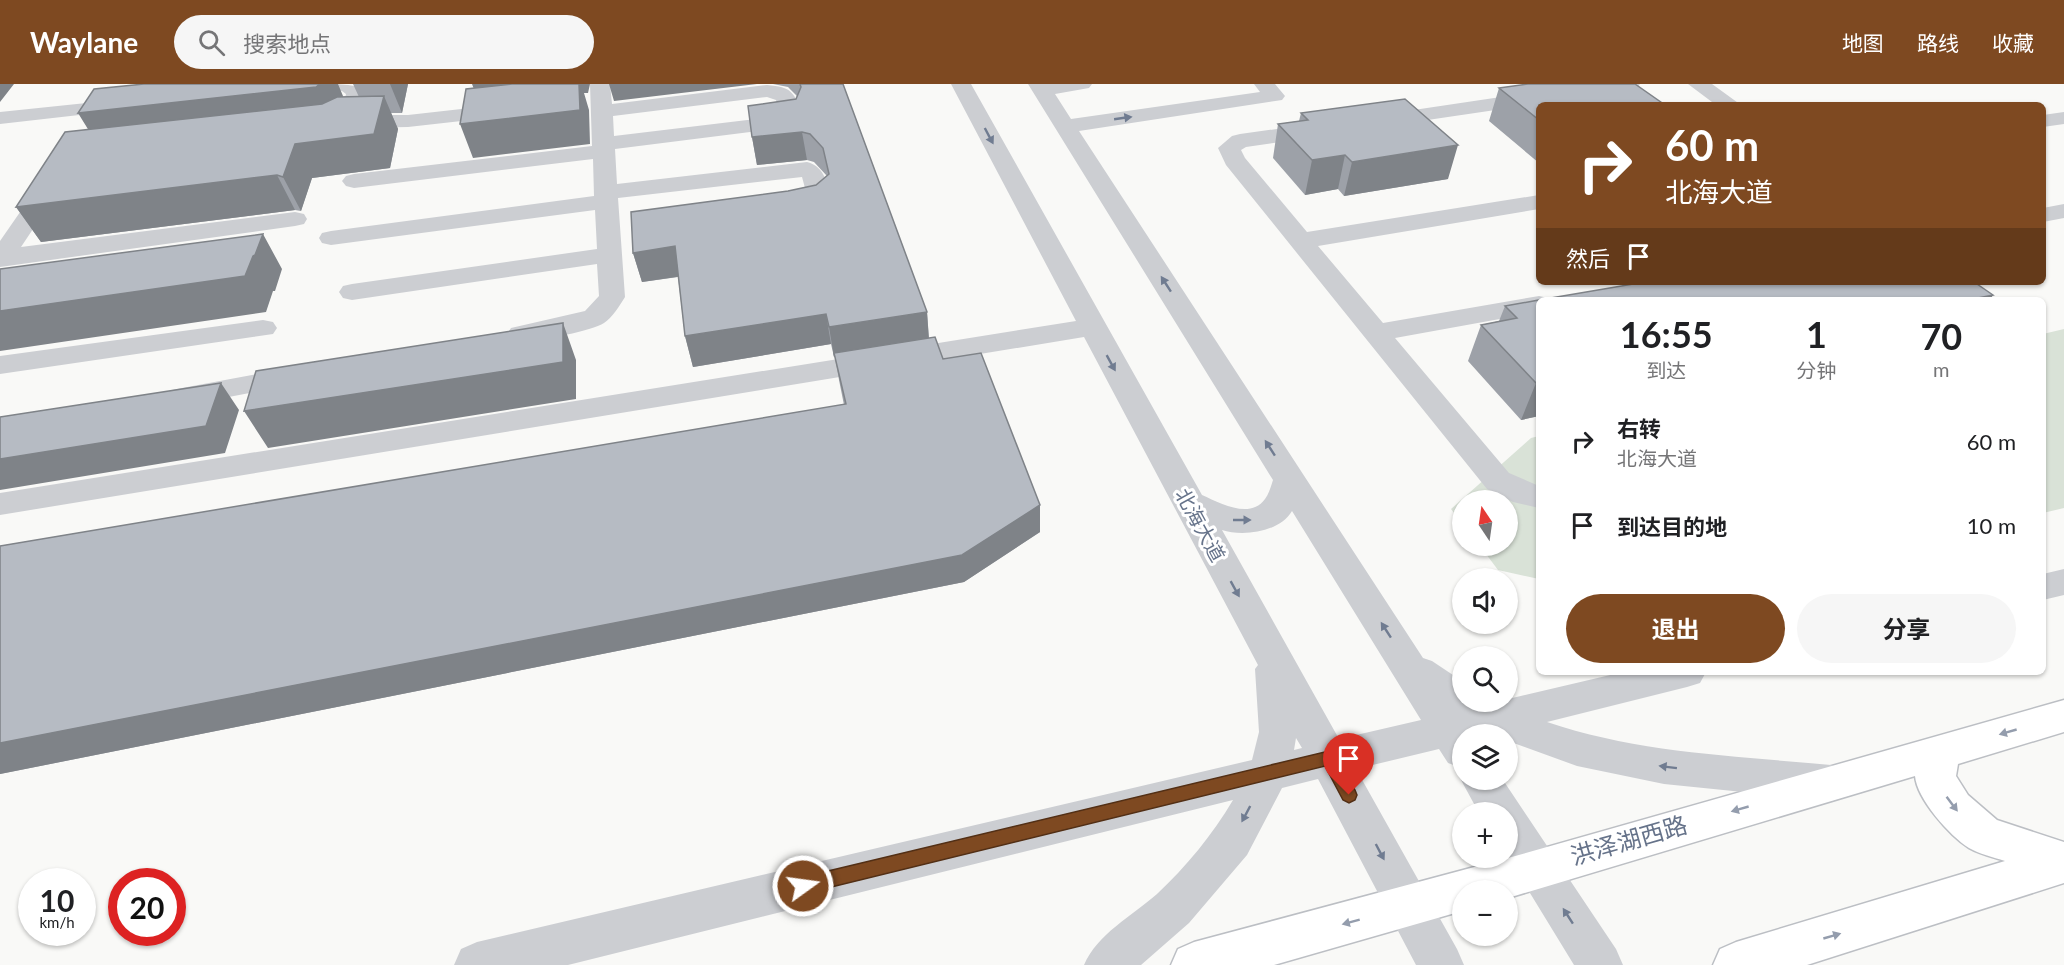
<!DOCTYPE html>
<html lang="zh">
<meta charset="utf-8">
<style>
body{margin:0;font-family:Lato,"Noto Sans SC",sans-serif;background:#f6f6f6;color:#202124;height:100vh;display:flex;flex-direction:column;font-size:22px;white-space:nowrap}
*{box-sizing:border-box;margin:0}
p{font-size:20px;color:#757577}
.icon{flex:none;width:33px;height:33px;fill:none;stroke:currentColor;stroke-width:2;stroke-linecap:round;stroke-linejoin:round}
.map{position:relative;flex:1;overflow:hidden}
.details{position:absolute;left:1536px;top:213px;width:510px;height:378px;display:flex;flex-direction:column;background:#fff;border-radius:9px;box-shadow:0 2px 4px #0004}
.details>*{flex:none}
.banner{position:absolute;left:1536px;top:18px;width:510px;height:183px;border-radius:9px;box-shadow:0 2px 4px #0004;background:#7e4921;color:#fff;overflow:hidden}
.needle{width:39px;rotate:347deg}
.tools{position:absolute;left:1452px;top:406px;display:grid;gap:12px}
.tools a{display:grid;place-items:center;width:66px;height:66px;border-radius:50%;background:#fff;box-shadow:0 2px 4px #0004;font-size:30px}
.speed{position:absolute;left:18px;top:784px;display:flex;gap:12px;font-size:30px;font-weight:700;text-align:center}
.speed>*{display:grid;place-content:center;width:78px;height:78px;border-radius:50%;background:#fff;box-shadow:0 2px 4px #0004;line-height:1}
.speed small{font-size:15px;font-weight:400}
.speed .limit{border:9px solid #d22;background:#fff;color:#111}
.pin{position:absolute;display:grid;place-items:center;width:51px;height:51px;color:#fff;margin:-62px -26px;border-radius:50% 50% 50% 0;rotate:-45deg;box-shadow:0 0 6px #0007}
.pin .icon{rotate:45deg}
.me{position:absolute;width:66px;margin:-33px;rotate:76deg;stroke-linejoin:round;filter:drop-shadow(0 0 4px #0008)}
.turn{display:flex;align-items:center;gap:21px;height:126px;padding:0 30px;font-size:27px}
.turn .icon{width:78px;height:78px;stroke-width:2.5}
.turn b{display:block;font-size:42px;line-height:51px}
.then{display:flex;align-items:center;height:57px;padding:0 30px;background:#0003;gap:12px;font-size:22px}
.eta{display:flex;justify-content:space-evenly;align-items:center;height:102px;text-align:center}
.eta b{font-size:36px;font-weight:700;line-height:42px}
.button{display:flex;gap:12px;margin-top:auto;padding:12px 30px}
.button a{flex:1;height:69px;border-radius:36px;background:#7e4921;color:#fff;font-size:24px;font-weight:700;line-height:69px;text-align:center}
.button a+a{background:#f6f6f6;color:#202124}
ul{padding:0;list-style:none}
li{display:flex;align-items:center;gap:18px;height:84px;padding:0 30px}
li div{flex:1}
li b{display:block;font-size:22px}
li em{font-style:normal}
header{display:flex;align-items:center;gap:36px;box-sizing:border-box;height:84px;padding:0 30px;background:#7e4921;color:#fff}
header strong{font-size:28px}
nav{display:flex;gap:33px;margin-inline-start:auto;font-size:21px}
.search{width:420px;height:54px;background:#f6f6f6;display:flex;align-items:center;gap:15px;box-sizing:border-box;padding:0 21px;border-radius:33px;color:#757577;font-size:22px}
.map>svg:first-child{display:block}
.green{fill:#d9e2d7}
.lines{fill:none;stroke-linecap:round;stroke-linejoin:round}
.major-casing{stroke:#bcbfc4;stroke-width:3}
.minor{fill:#ccced2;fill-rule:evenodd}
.major{fill:#fff;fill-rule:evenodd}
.wall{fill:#9da1a8}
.shaded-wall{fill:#7f8388}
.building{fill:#b6bbc3;stroke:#7f8388;stroke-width:1.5}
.oneway{fill:#707c91}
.oneway2{fill:#949dad}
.route{fill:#7e4921;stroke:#522f15;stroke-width:1.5}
.labels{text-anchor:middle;stroke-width:6;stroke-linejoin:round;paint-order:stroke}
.street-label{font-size:20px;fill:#66738a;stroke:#fff}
.near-street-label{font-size:24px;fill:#66738a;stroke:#fff}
</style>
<header>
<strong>Waylane</strong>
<div class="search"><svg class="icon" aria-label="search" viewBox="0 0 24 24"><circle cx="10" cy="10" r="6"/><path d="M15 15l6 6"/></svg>搜索地点</div>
<nav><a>地图</a><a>路线</a><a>收藏</a></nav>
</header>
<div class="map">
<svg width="2064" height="881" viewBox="0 0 2064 881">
<rect width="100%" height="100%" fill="#f9f9f7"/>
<!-- green -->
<path class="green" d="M2064 245V424L2043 429V250Z
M1539 352V495L1498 486 1480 462H1508V417H1462V439L1451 425 1531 354Z"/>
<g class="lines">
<!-- major casing -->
<g class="major-casing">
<path id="major" d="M2064 616V648L1958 680 1956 692 1968 711 1997 736 2064 758V799L1807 881H1713L1720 865 1736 858 2005 777C1993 773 1979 770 1969 764 1950 752 1917 715 1915 692L1508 814V807H1462V827L1274 881H1171L1178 865 1194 858 1508 774Z"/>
</g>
<!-- minor -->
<path class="minor" d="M325 0C339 0 359 0 367 8L363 31H408L506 20 514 21 517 26 514 31 506 32 408 43 353 44 333 51 325 49 322 44 325 39 341 32 346 10 342 7 328 4Z
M590 0H610L612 20 767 1C792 3 794 8 803 31L798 42 615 65 617 100 807 78C826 83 827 101 832 117 822 131 801 136 785 132L782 127 785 122 808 115 802 93 618 114 625 213C620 221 612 234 604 239 590 248 527 260 511 256L507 250 511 244 585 227 599 212 597 180 352 216 343 214 339 208 343 202 352 200 597 165 595 126 331 161 322 159 319 154 322 149 331 147 594 112 593 75 354 104 346 102 342 97 346 92 354 90 592 62ZM767 13 776 16 781 32 614 52 613 32Z
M951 0H971L1202 411C1220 419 1250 436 1265 415 1269 410 1271 402 1273 396L1028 0H1092L1089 4 1055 10 1071 35 1260 8 1254 0H1275L1285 12 1282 16 1079 47 1423 574 1432 577 1462 597V618H1481L1478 622 1508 618V615L1623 588H1706L1700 599 1687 603 1547 638C1638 669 1736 672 1831 681L1845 686 1851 699 1845 712 1831 717 1664 700 1577 682 1508 657V651H1462V684L1448 679 1439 665 1356 685 1457 865 1464 881H1416L1318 695 1282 704 1247 771 1189 839 1141 881H1084C1097 850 1132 832 1157 810 1186 783 1213 750 1233 716L568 881H454L461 865 477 858 1252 676 1259 648 1255 585 1258 581 1084 253 0 431V409L1076 237ZM1292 427 1421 636 1339 655 1222 446C1243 453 1280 448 1292 427ZM1296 654 1302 664 1294 666Z
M1588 0H1640L1637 4 1630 6 1380 43 1372 42 1369 37 1372 32 1380 31Z
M1688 0H1712L1741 21H1716Z
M125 15 132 17 136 21 132 25 0 40V28Z
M2064 28V40L2043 43V31Z
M1320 39 1328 41 1331 46 1328 51 1246 63 1241 66 1245 74 1307 148 1539 111V125L1318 162 1383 239 1539 212 1548 214 1550 216H1539V228L1395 254 1509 389 1539 402V424L1513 418 1487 405 1226 81 1218 64 1232 52 1240 50Z
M51 93 59 95 63 100 21 163 295 128 304 130 307 135 304 140 295 142 0 183V157L43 95Z
M2064 120V134L2043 138V124Z
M263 236 273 238 277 244 273 250 0 290V272Z
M296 283 306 286 310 292 306 298 182 322 172 320 167 313 172 306 182 304Z
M2064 485V511L2043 516V490Z
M1462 693V696H1503L1616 865 1623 881H1574L1508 773V729H1479L1461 696Z"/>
<!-- major -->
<use href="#major" class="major"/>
</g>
<!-- wall -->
<path class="wall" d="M353 0H408L402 29H391L398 45 390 84 312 94 301 127 295 126 41 158 16 123 89 46 343 12V13H359Z
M773 0H843L927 228 929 254 1040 421V448L964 498 0 690V462L844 321 839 296 835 273H834L831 260 693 283 685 252 678 193 642 198 633 169 788 107 816 101 827 92 814 78 807 76 757 81 752 53 796 15 797 12 788 3Z
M1499 4 1539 21V79L1489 37Z
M1301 29 1448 95 1344 112 1338 105 1305 111 1273 74 1278 40 1299 37Z
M1539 216V332L1521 336 1468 277 1481 241 1499 237 1505 222Z"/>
<!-- shaded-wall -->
<path class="shaded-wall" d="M0 0H14L0 18Z
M320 0H338L343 12 340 29 99 63 78 29Z
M390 0H408L402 29Z
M472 0H590L588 9H584L589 26 590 60 473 74 460 40 480 21Z
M609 0H757L614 17Z
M384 12 398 45 390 84 312 94 301 127 283 93 295 60Z
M802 48 807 76 757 81 752 53Z
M1458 61 1448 95 1344 112 1352 78Z
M1345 71 1338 105 1305 111 1312 76Z
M277 91 295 126 41 158 16 123Z
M263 150 282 185 275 207H273L266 228 0 267V227Z
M675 162 683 192 642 198 633 169Z
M1993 211 1990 216H1968Z
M927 228 929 258 834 273 829 243Z
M826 230 831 260 693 283 685 252Z
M563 239 576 276V315L268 364 244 327Z
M221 299 239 326 225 369 0 406V375Z
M1536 299H1539V332L1521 336Z
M1040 421V448L964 498 0 690V659Z"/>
<!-- building -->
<path class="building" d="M144 0H320L316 3 78 29 94 5Z
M512 0H579L580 26 460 40 466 5Z
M800 0H843L927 228 829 243 826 230 685 252 675 162 633 169 631 128 788 107 816 101 829 90 823 64 810 50 802 48 752 53 748 22 796 15 801 3Z
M1528 0H1635L1665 21H1539V36L1499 4Z
M384 12 374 50 295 60 283 93 277 91 16 123 65 48 322 20 337 13Z
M1405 15 1458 61 1352 78 1345 71 1312 76 1278 40 1308 36 1301 29Z
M263 150 255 171 253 172 245 192 0 227V185Z
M1645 198H1974L1993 211 1968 216H1539Z
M1539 216V299H1536L1481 241 1517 234 1505 222Z
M563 239V278L244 327 256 287Z
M935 253 943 275 981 269 1040 421 962 471 0 659V462L846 320 834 269Z
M221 299 206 342 0 375V333Z"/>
<!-- one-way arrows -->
<defs><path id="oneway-solid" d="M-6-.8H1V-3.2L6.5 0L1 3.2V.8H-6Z" transform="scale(1.5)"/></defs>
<g class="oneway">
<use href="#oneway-solid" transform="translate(1123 34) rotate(-8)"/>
<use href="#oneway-solid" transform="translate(989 52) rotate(62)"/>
<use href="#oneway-solid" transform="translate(1166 200) rotate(-123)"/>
<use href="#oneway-solid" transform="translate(1111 279) rotate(61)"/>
<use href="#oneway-solid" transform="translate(1270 364) rotate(-123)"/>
<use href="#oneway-solid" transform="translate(1242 436)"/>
<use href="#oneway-solid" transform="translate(1235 505) rotate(61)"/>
<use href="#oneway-solid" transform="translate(1386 546) rotate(-123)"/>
<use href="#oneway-solid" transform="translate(1668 683) rotate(-173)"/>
<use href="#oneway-solid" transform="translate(1246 730) rotate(118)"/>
<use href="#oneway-solid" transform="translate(1380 768) rotate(62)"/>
<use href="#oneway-solid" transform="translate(1568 832) rotate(-123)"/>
</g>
<g class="oneway2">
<use href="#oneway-solid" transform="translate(2008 648) rotate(164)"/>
<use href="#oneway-solid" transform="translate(1952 720) rotate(53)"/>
<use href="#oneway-solid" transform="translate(1740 725) rotate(164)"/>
<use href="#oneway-solid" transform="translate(1351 838) rotate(165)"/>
<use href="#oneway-solid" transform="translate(1832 852) rotate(-16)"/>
</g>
<!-- route -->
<path class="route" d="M1329 667 1334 669 1355 706 1357 711 1355 716 1349 719 1343 716 1325 682 803 810 797 808 794 802 797 796 803 793Z"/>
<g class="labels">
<!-- street labels -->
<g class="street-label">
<text transform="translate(1200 441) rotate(61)" y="7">北海大道</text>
</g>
<!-- near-street labels -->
<g class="near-street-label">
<text transform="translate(1629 757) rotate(-16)" y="8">洪泽湖西路</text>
</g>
</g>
</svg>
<div class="tools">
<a><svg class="needle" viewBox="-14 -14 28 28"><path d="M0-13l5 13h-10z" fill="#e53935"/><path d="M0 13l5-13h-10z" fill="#757577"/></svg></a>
<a><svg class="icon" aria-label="sound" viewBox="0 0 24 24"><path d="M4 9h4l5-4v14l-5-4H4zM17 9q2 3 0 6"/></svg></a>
<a><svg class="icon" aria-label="search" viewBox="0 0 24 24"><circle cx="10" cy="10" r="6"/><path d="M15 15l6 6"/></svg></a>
<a><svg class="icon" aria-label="layers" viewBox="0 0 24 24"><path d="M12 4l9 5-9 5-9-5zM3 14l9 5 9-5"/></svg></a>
<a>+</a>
<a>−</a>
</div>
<div class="speed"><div>10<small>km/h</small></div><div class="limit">20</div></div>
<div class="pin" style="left:1349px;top:711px;background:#d93025"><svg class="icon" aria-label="arrive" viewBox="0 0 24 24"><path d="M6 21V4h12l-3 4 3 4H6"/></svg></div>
<svg class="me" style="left:803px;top:802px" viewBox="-20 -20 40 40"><circle r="17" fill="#7e4921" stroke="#fff" stroke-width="3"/><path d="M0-11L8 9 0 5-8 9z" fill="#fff"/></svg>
<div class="banner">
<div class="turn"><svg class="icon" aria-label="right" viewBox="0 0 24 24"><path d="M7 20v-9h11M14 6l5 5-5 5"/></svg><div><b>60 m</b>北海大道</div></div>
<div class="then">然后<svg class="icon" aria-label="arrive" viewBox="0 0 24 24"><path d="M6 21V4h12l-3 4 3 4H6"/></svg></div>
</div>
<section class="details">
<div class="eta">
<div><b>16:55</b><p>到达</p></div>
<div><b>1</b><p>分钟</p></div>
<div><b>70</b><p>m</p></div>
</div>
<ul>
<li><svg class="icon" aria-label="right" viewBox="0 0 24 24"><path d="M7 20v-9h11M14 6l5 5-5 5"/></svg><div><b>右转</b><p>北海大道</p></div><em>60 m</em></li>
<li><svg class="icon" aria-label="arrive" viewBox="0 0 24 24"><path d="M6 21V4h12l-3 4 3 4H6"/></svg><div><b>到达目的地</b></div><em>10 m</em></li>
</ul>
<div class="button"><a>退出</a><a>分享</a></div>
</section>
</div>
